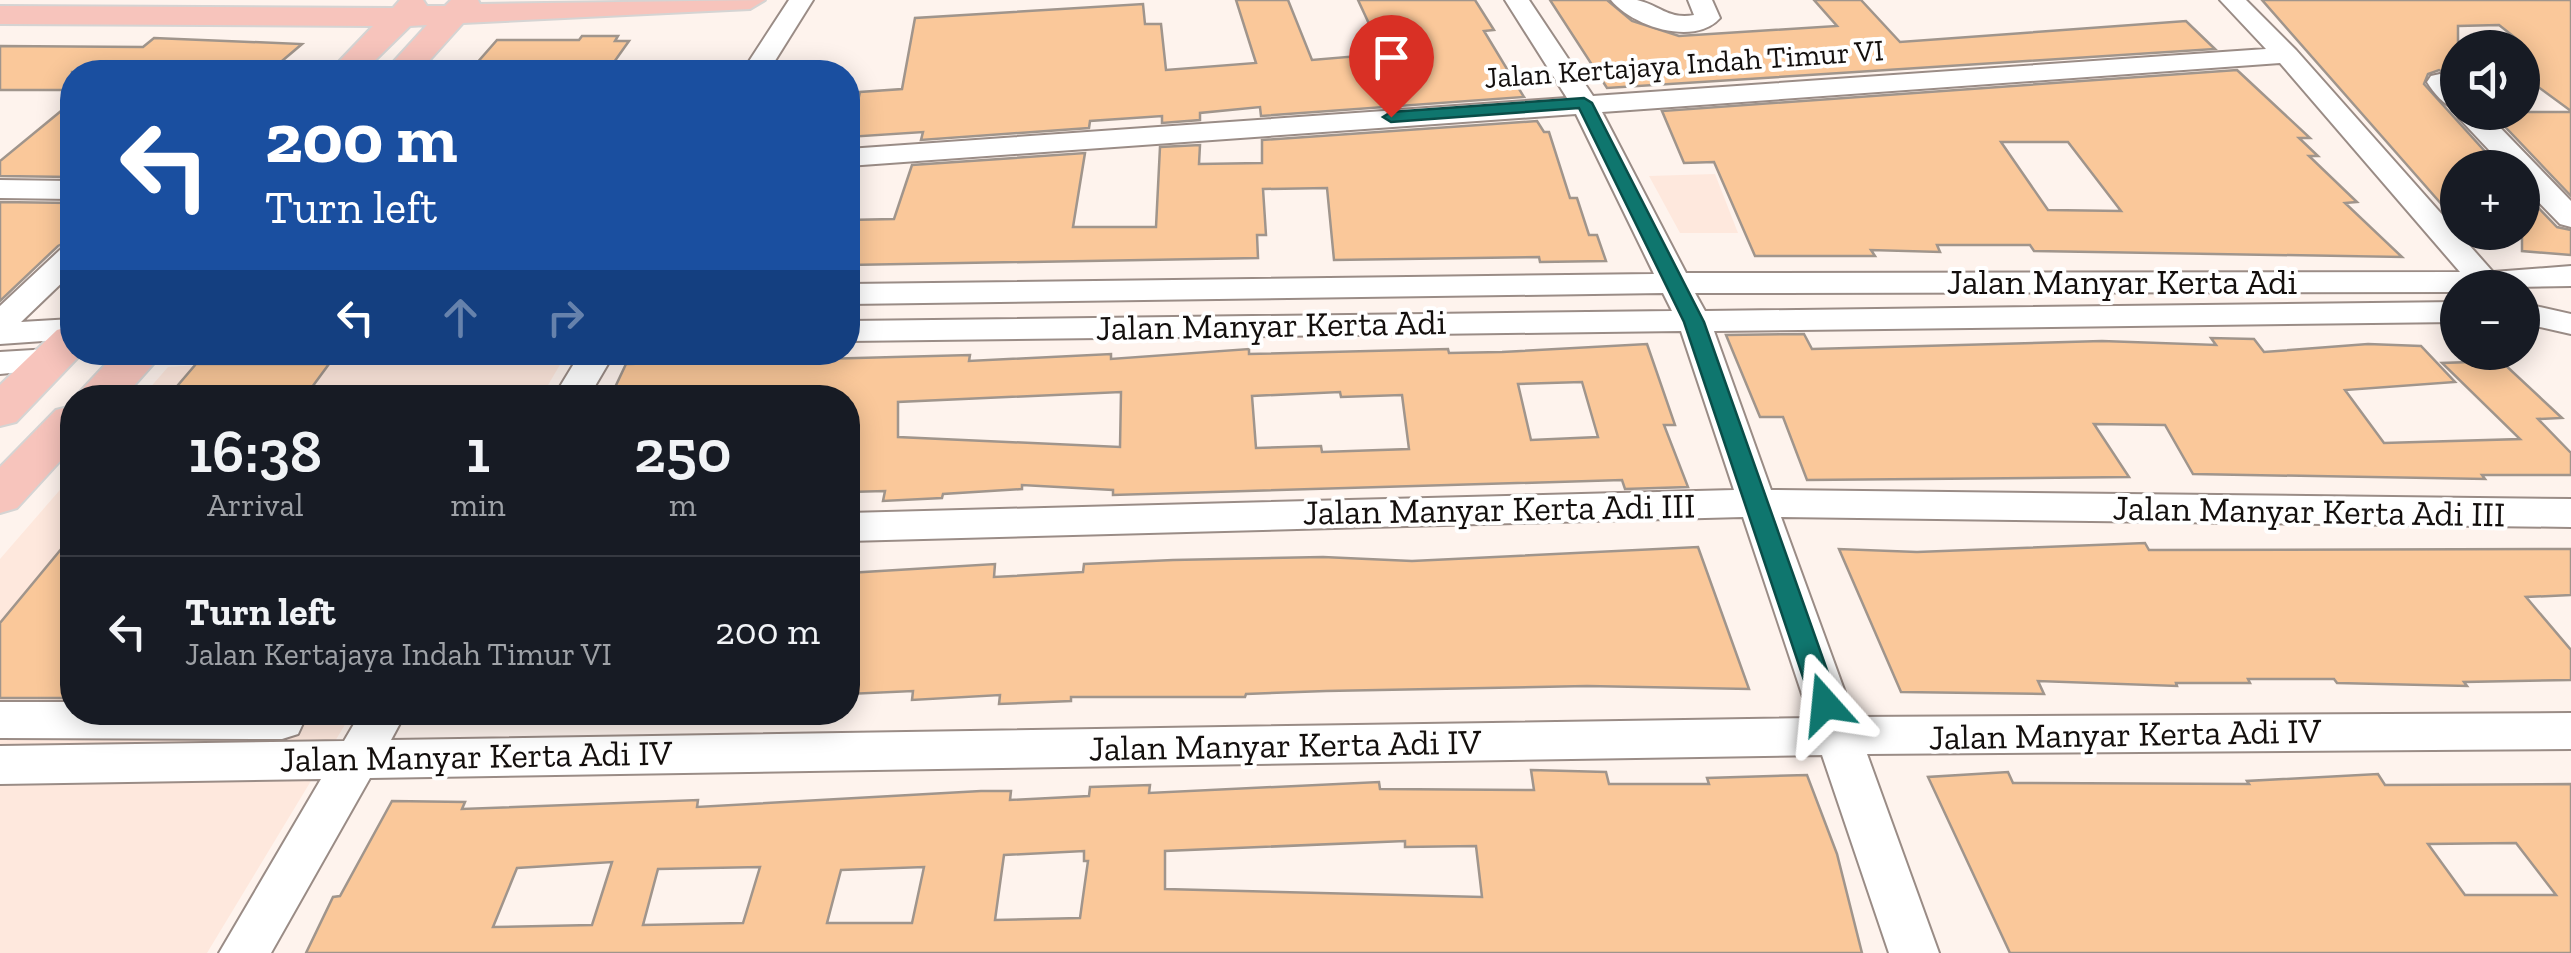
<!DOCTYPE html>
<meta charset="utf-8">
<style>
body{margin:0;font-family:"Zilla Slab",serif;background:#242831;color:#f1f3f6;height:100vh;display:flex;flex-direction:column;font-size:38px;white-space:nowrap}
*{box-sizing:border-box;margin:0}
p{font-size:32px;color:#9ea1a6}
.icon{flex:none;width:55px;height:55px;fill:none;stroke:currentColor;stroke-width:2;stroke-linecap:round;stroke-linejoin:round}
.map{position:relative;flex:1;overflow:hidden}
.details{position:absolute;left:60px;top:385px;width:800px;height:340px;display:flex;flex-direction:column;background:#171b24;border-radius:40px;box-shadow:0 5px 25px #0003}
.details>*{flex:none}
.hud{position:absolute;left:60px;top:60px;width:800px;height:305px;border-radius:40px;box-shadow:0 5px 25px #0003;background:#1a4fa0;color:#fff;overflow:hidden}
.controls{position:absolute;left:2440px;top:30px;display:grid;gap:20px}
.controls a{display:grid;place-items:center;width:100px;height:100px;border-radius:50%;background:#171b24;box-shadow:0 5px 25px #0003;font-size:50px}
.pin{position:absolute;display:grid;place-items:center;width:85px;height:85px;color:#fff;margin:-102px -42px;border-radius:50% 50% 50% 0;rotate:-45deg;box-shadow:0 0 10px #0007}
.pin .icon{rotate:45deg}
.me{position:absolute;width:110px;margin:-55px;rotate:342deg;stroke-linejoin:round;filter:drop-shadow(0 0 8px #0008)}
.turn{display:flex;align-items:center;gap:35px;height:210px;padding:0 40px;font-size:45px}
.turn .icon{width:130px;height:130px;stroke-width:2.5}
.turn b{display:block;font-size:70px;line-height:85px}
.lanes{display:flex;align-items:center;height:95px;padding:0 40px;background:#0003;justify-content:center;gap:50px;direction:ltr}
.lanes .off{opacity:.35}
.eta{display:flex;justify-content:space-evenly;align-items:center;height:170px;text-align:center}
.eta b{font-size:60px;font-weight:600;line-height:70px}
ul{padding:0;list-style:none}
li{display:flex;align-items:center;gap:30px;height:150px;padding:0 40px;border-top:2px solid #363941}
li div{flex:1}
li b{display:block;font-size:38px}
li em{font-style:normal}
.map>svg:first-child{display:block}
.built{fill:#fee8dd}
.building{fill:#fac89a;stroke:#a0958c;stroke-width:2.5;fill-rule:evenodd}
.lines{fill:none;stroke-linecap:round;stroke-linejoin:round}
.minor-casing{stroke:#9a8c86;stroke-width:4}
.major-casing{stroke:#d5d4d3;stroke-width:4}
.minor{fill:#fff;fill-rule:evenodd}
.major{fill:#f7c4bc;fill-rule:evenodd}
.route{fill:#0f766e;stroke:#0a4d48;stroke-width:2.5}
.labels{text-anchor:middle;stroke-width:8;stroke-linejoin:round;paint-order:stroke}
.far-street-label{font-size:30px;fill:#140f0d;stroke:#fff}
.street-label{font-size:35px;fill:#140f0d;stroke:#fff}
</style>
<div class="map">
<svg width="2571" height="953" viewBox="0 0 2571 953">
<rect width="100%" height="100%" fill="#fef3ed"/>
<!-- built -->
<path class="built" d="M1715 174 1738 233H1680L1649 176Z
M398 352 556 353 561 363 541 397 141 398 168 367Z
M72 476V712L352 713 207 953H0V559Z"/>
<!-- building -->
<path class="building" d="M1236 0H1288L1312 60 1383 54 1358 0H1475L1494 30 1484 31 1524 97 1261 116 1260 107 1200 113V120L1162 123V116L1090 121 1089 128 921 140 923 132 848 137V101H858L860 92 902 89 915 18 1143 4 1145 24H1161L1166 70 1256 63Z
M1550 0H1607L1632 21 1679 36 1837 26 1814 0H1861L1900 42 2186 21 2215 49 1607 88Z
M2262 0H2571V111L2522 75V43L2499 25 2458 26V80L2439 70 2428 74 2424 84 2500 168H2458V223Z
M582 36H618L615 41H629L607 72H469L497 40H579Z
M154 38 302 44 269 72H72V90H0V46L143 47Z
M2237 70 2310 138H2299L2318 156H2309L2357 202 2345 203 2402 257 2034 251 2030 245H1937L1940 252 1871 250 1875 256H1755L1714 162 1684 163 1662 111ZM2001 142H2068L2121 211 2048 210Z
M72 102V177L0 176V161Z
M2491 112H2571V196Z
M1537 121 1544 132H1549L1570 198H1577L1589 235H1597L1606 261 1540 262 1539 257 1334 260 1327 188 1263 189 1266 235H1257L1258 258 848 265V220L894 219 912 165 1085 153 1073 227H1156L1160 147 1200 145 1199 164 1262 163V140Z
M2522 191 2557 227 2571 230V255L2522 251Z
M0 202 72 203V239L58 246 0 301Z
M1804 334 1812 349 2102 341 2216 345 2211 338 2254 339 2264 352 2368 344 2421 346 2455 382 2345 390 2384 443 2520 439 2442 363 2501 361 2562 418 2538 419 2571 453V475H2482L2485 479 2193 474 2165 425 2094 424 2129 477 1807 480 1783 417H1760L1726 335Z
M1647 344 1675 425H1664L1688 487 1625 489 1622 480 1113 495V490L1022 485V489L943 494 942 498 883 501 885 491 848 492V398H610L626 364 970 355 969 361 1111 354V359L1249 349V354L1448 349 1449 353 1502 352ZM1582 382 1598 437 1531 440 1518 384ZM1121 392 1120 447 898 437V402ZM1340 392 1341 397 1402 395 1409 449 1322 452 1321 446 1256 448 1252 396Z
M196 364H329L304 398H167Z
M72 536V698H0V623Z
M2145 543 2149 550 2571 549V595L2526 597 2571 650V680L2464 682 2467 686 2337 683 2334 679H2248L2250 683H2176L2177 686 2038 681 2044 694 1901 692 1839 549 1917 552Z
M1698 547 1749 689 1587 686 1326 691 1246 694 1245 697H1071V701L999 704 1000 695 912 700 913 691 848 694V573L995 564 994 577 1083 572 1084 564 1173 560 1323 557 1412 561Z
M1531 770 1606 772 1609 784H1709L1707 778 1807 775 1837 854 1862 953H306L333 897 340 896 392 801 465 802 462 809 698 800 697 807 981 791H1011L1010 800 1089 796 1090 787 1150 785 1149 793 1379 782 1380 789 1534 790ZM1405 841V847L1476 846 1482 897 1165 889V851ZM1084 851V861H1088L1080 918 995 920 1004 855ZM612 862 592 925 493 927 517 868ZM760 867 743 923 643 925 658 869ZM924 867 912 923H827L841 870Z
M2008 772 2013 783 2249 784 2247 781 2378 774 2385 785 2571 784V953H2010L1928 777ZM2516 843 2556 895H2465L2428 844Z"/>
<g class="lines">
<!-- minor casing -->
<g class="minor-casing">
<path id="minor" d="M789 0H813L768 72H742Z
M1505 0H1529L1593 96 2266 49 2220 0H2246L2296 50 2493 272 2571 266V286L2458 288V292L1695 293 1705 311 2458 302V322L1714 331 1771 490 2571 499V527L1781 517 1854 717 2571 713V749L1867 754 1939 953H1889L1822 755 370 778 271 953H219L321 779 0 784V746L344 741 361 712H406L391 740 1810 718 1743 517 848 541V513L1734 490 1681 331 848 341V321L1672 311 1663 293 848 304V284L1654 274 1576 114 848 166V149L1567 98ZM2280 63 2460 272 1686 273 1602 112Z
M1611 0C1619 0 1629 0 1637 0 1659 5 1669 20 1694 15L1688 0H1712L1720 18C1694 47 1632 26 1611 0Z
M2440 74 2458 85V112H2485L2571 201V227L2560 224 2522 185V168H2506L2459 118 2455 112 2457 109C2444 106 2434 93 2427 82L2431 76Z
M0 180 72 181V199L0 198Z
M72 247V273L21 322 72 319V339L0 344V306L61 249Z
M2522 303 2571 314V334L2522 323Z
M50 349 62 352 67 360 62 368 0 374V352Z
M581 352H615L588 398H553Z
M0 702H72V712H300L304 721 298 734 282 739 0 738Z"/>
</g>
<!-- major casing -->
<g class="major-casing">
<path id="major" d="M400 0H423L427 6H445L451 0H478L480 4 765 0 750 9 463 23 419 72H384L427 25 410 26 363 72H329L373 26 0 24V6L393 8Z
M72 326V352H83L16 422 0 426V385L57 330Z
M117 352H164L123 398H74Z
M72 406V448L17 508 0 513V467L56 410Z"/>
</g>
<!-- minor -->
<use href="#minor" class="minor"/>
<!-- major -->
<use href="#major" class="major"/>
</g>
<!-- route -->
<path class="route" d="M1584 98 1592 103 1704 322 1839 704 1835 712 1825 715 1812 704 1684 322 1579 108 1391 122 1383 117 1391 112Z"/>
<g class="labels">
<!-- far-street labels -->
<g class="far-street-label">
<text transform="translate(1684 64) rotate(-4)" y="10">Jalan Kertajaya Indah Timur VI</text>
</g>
<!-- street labels -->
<g class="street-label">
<text x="2122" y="294">Jalan Manyar Kerta Adi</text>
<text transform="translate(1271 325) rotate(-1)" y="12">Jalan Manyar Kerta Adi</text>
<text transform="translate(1499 509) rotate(-1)" y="12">Jalan Manyar Kerta Adi III</text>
<text transform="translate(2309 511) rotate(1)" y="12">Jalan Manyar Kerta Adi III</text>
<text transform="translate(2125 734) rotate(-1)" y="12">Jalan Manyar Kerta Adi IV</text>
<text transform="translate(1285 745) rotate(-1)" y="12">Jalan Manyar Kerta Adi IV</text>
<text transform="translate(476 756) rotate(-1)" y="12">Jalan Manyar Kerta Adi IV</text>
</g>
</g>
</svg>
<div class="controls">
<a><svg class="icon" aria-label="sound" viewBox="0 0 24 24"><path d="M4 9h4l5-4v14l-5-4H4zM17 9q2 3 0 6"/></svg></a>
<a>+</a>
<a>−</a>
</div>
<div class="pin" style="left:1391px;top:117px;background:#d93025"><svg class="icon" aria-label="arrive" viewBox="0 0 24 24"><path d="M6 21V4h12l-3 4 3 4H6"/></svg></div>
<svg class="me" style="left:1825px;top:704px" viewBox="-20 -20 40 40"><path d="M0-17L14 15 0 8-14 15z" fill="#0f766e" stroke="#fff" stroke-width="4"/></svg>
<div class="hud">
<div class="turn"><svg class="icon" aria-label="left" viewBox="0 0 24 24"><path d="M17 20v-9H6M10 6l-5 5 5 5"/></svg><div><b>200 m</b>Turn left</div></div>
<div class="lanes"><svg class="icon" aria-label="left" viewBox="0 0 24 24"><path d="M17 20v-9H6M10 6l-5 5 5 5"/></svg><svg class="icon off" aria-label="ahead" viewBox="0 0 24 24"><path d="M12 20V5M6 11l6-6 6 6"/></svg><svg class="icon off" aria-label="right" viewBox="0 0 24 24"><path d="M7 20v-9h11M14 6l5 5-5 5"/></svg></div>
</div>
<section class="details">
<div class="eta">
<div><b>16:38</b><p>Arrival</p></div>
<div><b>1</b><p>min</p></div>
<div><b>250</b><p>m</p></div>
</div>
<ul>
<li><svg class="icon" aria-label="left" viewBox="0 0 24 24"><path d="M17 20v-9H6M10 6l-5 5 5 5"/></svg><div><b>Turn left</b><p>Jalan Kertajaya Indah Timur VI</p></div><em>200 m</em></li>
</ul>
</section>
</div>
